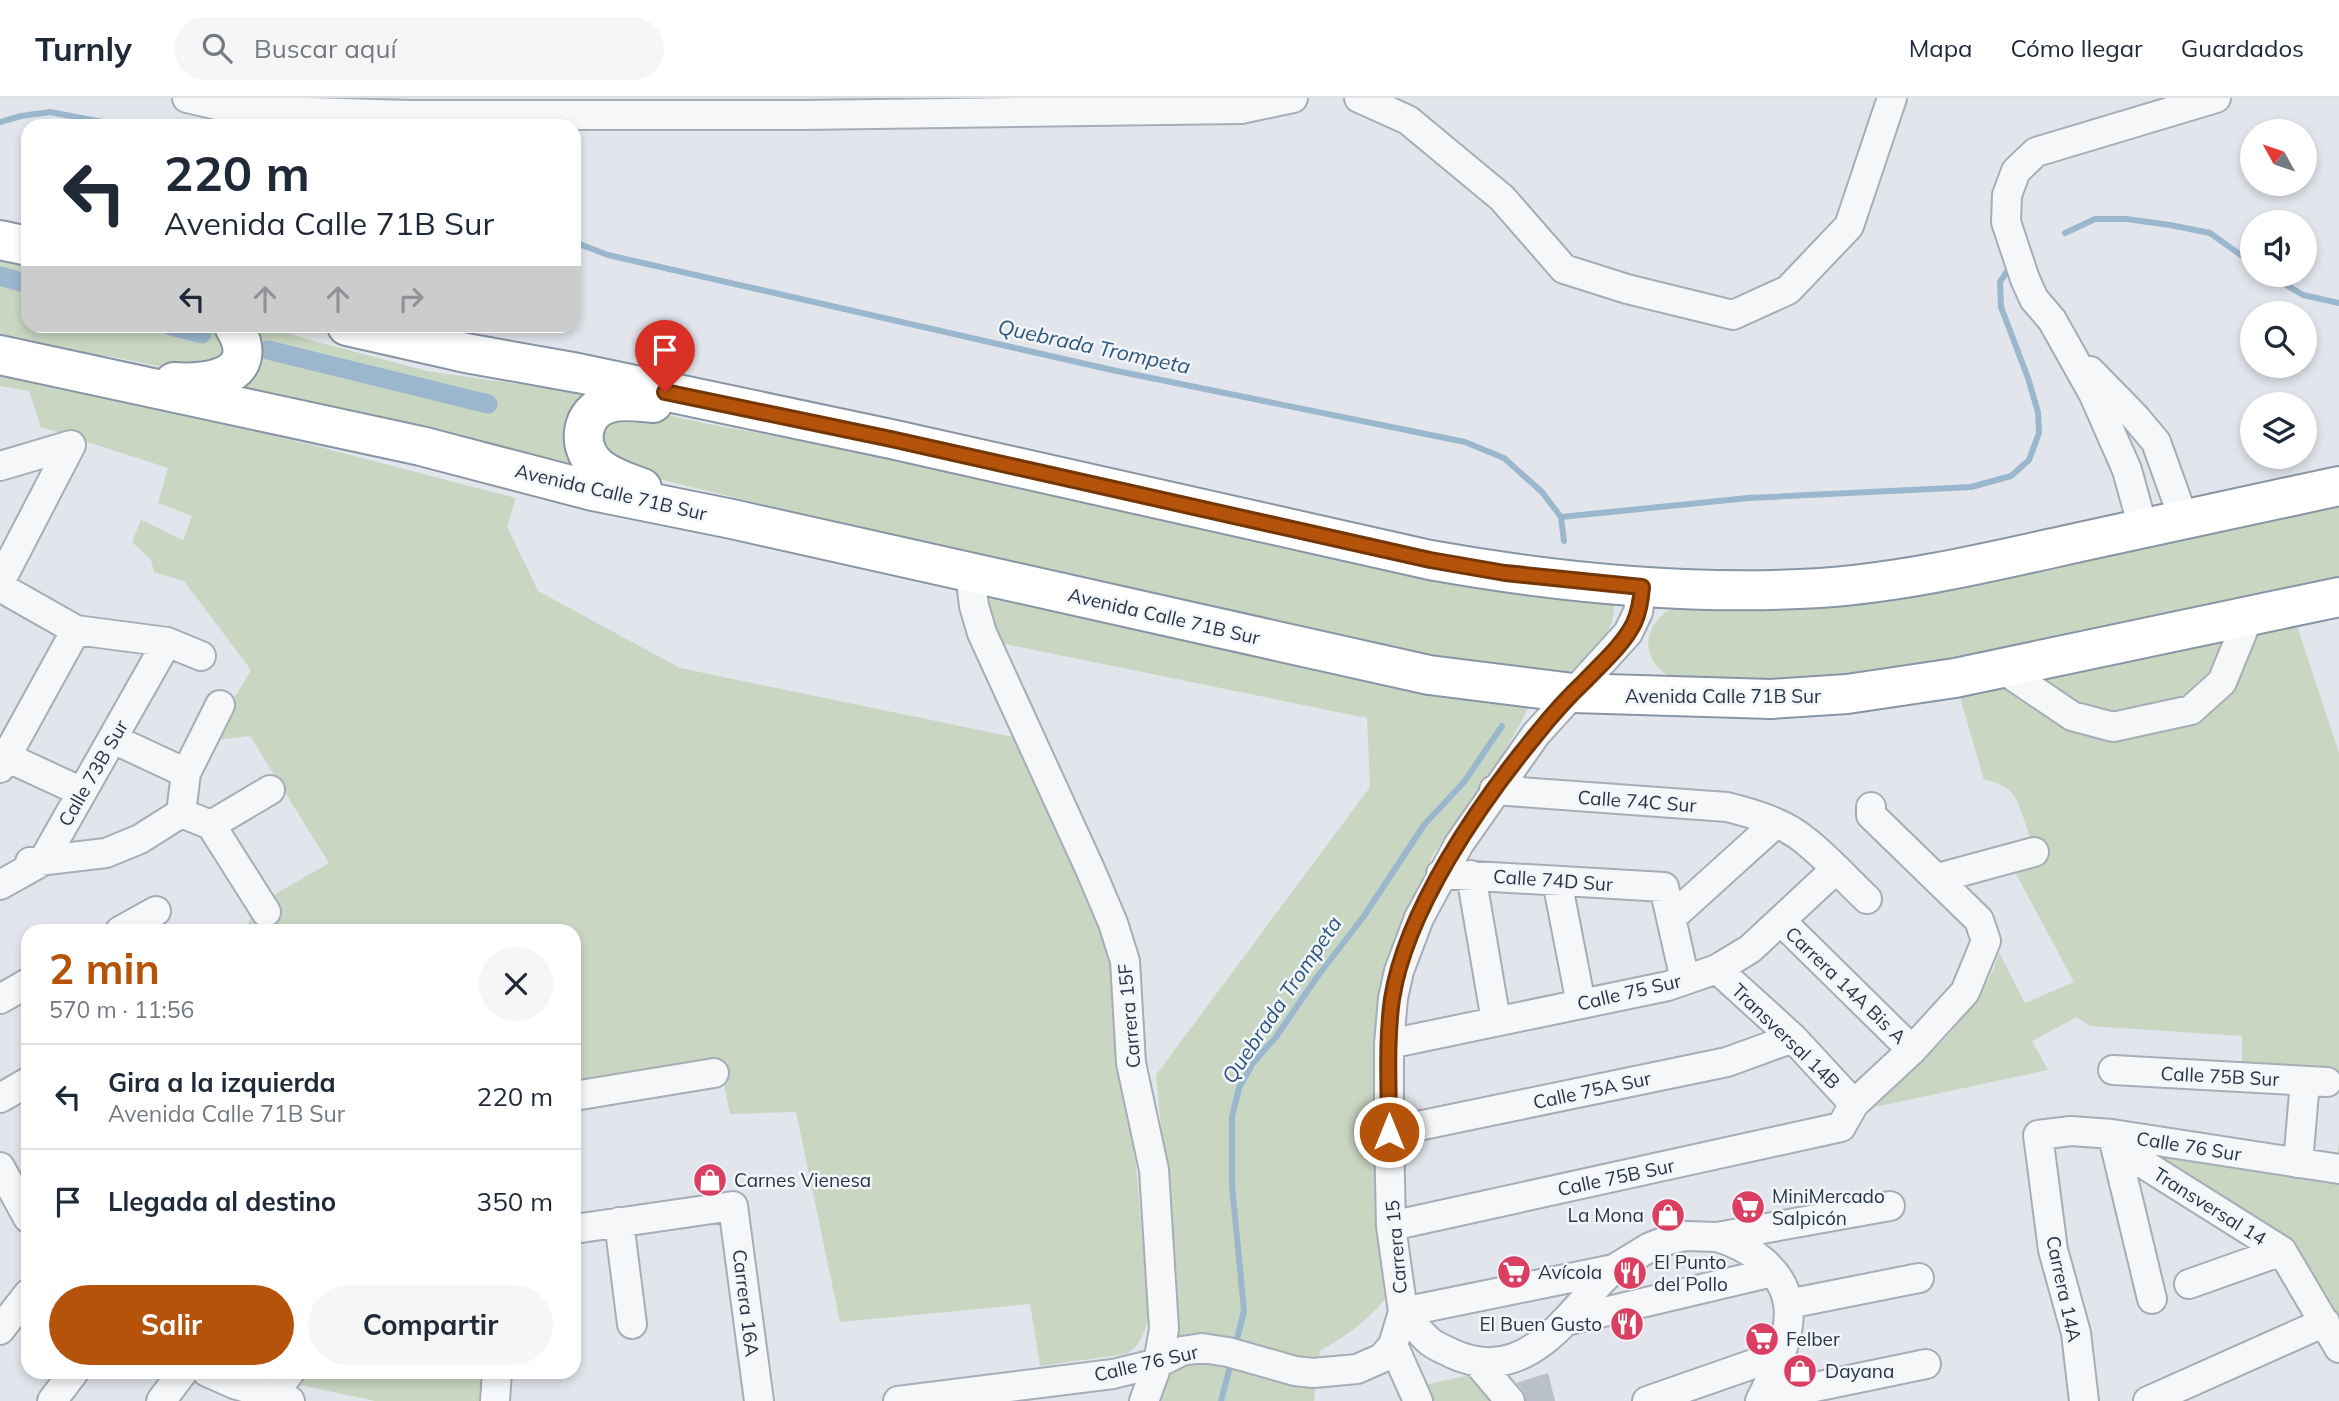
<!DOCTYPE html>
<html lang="es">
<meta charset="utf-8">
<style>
body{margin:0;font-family:Mulish,sans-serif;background:#f6f6f7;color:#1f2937;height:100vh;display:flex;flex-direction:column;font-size:26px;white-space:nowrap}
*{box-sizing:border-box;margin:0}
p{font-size:23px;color:#747a83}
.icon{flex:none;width:38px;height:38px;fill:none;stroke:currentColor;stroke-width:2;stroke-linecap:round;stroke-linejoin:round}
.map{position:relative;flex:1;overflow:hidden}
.side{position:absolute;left:21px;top:826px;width:560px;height:455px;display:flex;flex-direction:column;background:#fff;border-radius:21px;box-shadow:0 4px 10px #0003}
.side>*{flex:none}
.hud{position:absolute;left:21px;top:21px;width:560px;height:214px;border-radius:21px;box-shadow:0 4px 10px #0003;background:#fff;color:#1f2937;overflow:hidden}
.needle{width:46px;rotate:310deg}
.controls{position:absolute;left:2240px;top:21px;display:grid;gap:14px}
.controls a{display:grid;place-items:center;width:77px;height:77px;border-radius:50%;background:#fff;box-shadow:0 4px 10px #0003;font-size:35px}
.pin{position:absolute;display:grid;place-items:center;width:60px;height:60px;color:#fff;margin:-72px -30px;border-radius:50% 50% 50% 0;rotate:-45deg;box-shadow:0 0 7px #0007}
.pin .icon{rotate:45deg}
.me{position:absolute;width:77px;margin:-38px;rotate:0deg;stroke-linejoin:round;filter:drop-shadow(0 0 5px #0008)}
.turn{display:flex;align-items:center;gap:24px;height:147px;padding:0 28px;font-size:32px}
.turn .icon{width:91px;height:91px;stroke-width:2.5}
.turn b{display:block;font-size:49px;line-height:60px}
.lanes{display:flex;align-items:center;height:66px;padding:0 28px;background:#0003;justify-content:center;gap:35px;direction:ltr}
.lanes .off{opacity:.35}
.round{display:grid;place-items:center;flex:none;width:74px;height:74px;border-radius:37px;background:#f6f6f7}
.overview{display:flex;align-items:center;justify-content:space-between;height:119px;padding:0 28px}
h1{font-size:42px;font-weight:700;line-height:52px;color:#b45309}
.action{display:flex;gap:14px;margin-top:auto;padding:14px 28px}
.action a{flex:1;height:80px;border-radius:42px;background:#b45309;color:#fff;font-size:28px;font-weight:700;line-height:80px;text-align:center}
.action a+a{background:#f6f6f7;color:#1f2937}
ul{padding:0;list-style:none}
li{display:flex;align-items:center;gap:21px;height:105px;padding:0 28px;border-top:2px solid #e0e1e3}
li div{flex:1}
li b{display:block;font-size:26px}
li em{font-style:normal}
header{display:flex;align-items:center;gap:42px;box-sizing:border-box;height:98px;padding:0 35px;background:#fff;border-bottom:2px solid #e0e1e3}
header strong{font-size:33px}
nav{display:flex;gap:38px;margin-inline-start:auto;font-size:24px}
.search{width:490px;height:63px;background:#f6f6f7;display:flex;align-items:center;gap:18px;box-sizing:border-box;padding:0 24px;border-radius:38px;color:#747a83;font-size:26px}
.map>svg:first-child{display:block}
.green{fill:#c9d6c2}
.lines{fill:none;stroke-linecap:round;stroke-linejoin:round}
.stream{stroke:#9ab7ce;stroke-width:6}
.canal{stroke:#9ab7ce;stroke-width:19}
.building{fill:#b9c0ca}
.minor-casing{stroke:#a6adb7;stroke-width:32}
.highway-casing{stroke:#8895a4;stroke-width:42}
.minor{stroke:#f5f7f9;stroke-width:28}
.highway{stroke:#fff;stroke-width:38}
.route-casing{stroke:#753606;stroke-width:18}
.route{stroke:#b45309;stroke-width:12}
.labels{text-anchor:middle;stroke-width:5;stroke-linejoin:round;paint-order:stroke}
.street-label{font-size:19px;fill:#283545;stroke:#f2f5f9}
.poi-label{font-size:19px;fill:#283545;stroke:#f2f5f9;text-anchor:start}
.water-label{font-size:21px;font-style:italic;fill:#2f577d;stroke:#f2f5f9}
</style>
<header>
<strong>Turnly</strong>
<div class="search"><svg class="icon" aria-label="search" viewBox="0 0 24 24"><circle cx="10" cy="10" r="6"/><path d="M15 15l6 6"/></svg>Buscar aquí</div>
<nav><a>Mapa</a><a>Cómo llegar</a><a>Guardados</a></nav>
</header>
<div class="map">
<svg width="2339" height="1303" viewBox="0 0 2339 1303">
<rect width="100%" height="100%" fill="#e2e6ec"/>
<!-- green -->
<path class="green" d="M0 156 28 162V228H219L231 255 201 277 109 258 63 256 0 243Z
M249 228H267L303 240 427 273 510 285 593 294 581 377 232 294Z
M0 274 312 347 516 400 507 428 538 493 680 570 1013 639 1111 841 1121 890 1149 1219C1144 1234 1141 1248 1126 1256L1040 1268 1030 1206 840 1224 796 1014 730 1016 720 967 574 986V833H244L258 806 329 765 250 638 208 643 251 572 184 483 154 474 151 462 132 444 141 422 183 442 192 418 158 405 168 370 41 329 29 293 0 288Z
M639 311 718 328 924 363 1612 498C1623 532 1585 563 1561 580L1498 573 853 434 790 413 622 372 608 363 599 324Z
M2339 402V488L1970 567 1781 587 1672 580C1636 560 1643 522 1679 507Z
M989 495 1530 607 1490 681 1434 755 1409 809 1387 869 1377 936 1375 1063 1386 1200C1367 1223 1346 1238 1320 1253L1314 1303H1159L1177 1225 1178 1199 1156 977 1370 689 1367 620 1000 545 991 515Z
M2297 528 2339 655V978L2242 971V938L2090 928 2077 919 2032 943 2048 972 1875 1009C1917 966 1984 914 1999 854L2025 905 2074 884 2015 774 2036 764C2033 748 2022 711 2014 698 2007 688 1996 683 1984 682L1959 596Z
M2339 1044V1249L2280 1146 2136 1046 2337 1061Z
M309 1274H486L484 1303H375L301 1287Z
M1475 1276 1498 1303H1431L1425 1287Z"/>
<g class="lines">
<!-- stream -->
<path class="stream" d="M0 24 21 18 50 14 123 28
M2065 135 2095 121H2126L2170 127 2210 135 2252 165
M574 144 608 157 1112 272 1465 344 1504 360 1542 394 1561 419 1564 443
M2270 177 2303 197 2339 205
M1561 419 1748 400 1971 389 2011 378 2029 362 2039 335 2038 314 2028 280 2001 209 2000 184 2008 172
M1237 1241 1244 1213 1232 1087V1019L1239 990 1253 965 1276 939 1317 879 1364 818 1424 727 1464 684 1502 628
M1221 1303 1231 1265"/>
<!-- canal -->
<path class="canal" d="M0 178 28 186
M171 228 202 236
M268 252 488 306"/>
</g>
<!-- building -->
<path class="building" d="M1548 1275 1555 1303H1526L1523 1293 1516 1285Z"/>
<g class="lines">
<!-- minor casing -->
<g class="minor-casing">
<path id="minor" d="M187 0 239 12 411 17H803L1241 11 1293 0
M1359 0 1408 22 1502 100 1564 171 1627 191 1733 217 1788 192 1849 128 1892 0
M2090 273 2135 319 2156 344 2184 422
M0 368 71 347
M2143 430 2127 372 2094 297 2052 222 2034 201 2025 181 2006 124 2007 97 2016 73 2036 54 2216 0
M970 475 974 508 982 535 1090 771 1113 825 1125 863 1131 965 1154 1072 1164 1231 1158 1265 1144 1303
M0 484 71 347
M0 489 76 532 167 544 201 558
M2001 570 2072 618 2113 629 2191 612 2222 584 2249 518
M113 641 186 675
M0 656 82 694
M0 670 76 532
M1494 692 1727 709C1755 716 1785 725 1807 744 1828 761 1847 782 1867 801
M181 715 211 727 266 814
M181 715 186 675 220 607
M211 727 270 692
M30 764 106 755 140 741 181 715
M1441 776 1664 789 1685 882
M1471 777 1496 923
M1938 780 2034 754
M1557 783 1581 906
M0 787 43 763 167 544
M1671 820 1776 725
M1781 823 1912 952
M120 833 156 813
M1717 871 1793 940 1854 1006
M0 901 28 885
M1389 946 1668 888 1717 871 1750 851 1836 771
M2113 972 2327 984
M574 998 714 975
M0 1000 28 984
M1389 1034 1727 964 1793 940
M2113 1039 2152 1201
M2115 1048 2282 1153 2339 1250
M2298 1065 2305 983
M0 1069 28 1120
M619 1124 632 1226
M1391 1128 1841 1029 1854 1006 1912 952 1965 894 1986 843 1979 822 1871 717V709
M574 1131 733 1108 759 1303
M1717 1139C1748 1148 1783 1171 1788 1206 1793 1234 1773 1278 1760 1303
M2189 1186 2282 1153
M1788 1206 1919 1180
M1403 1214 1614 1171 1650 1149 1671 1141 1686 1138 1717 1139 1890 1108
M1403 1214C1411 1223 1419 1234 1428 1242 1434 1248 1444 1251 1451 1255 1497 1277 1534 1257 1566 1222 1583 1205 1596 1186 1614 1171
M1566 1223 1773 1174
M0 1232 28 1196
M1393 1247 1418 1303
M1478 1265 1510 1303
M207 1274 234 1286 290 1303
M1762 1300 1926 1266
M52 1303 74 1274
M161 1303 183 1274
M269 1303 290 1274
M495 1303 497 1274
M898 1303 1113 1276 1158 1265 1182 1253 1202 1250 1228 1254 1295 1273 1313 1275 1357 1271 1382 1260 1393 1247 1403 1214 1391 1128 1389 1034V946L1393 900 1399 873 1419 820 1459 746 1536 636 1628 535 1638 514 1642 489
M1647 1303 1779 1257
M2084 1303 2076 1235 2053 1152 2038 1037 2071 1033 2112 1036 2339 1071
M2148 1303 2325 1224"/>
</g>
<!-- highway casing -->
<g class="highway-casing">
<path id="highway" d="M0 142 28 148
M347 228 466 255 578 275 891 341 1430 462C1559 485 1689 498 1820 490 1907 484 1994 463 2080 444 2166 425 2253 407 2339 388
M0 257 421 348 593 393 732 421 1429 577 1573 595 1771 601 1847 596 1955 580 2339 499
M174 284C211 287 263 277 234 228
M642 390C627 384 611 380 598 369 576 350 579 313 610 305 623 301 639 304 653 305"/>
</g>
<!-- minor -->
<use href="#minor" class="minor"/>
<!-- highway -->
<use href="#highway" class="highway"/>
</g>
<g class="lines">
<!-- route casing -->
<g class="route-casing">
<path id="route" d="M665 294 891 341 1430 462 1505 475 1642 489C1641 502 1639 514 1634 525 1623 547 1603 564 1586 582 1568 599 1551 618 1536 637 1479 706 1406 812 1392 901 1386 944 1389 990 1389 1034"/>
</g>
<!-- route -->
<use href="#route" class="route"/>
</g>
<!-- icons -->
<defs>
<g id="shop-disc" transform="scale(1.75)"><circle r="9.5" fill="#da3e60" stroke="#f2f5f9"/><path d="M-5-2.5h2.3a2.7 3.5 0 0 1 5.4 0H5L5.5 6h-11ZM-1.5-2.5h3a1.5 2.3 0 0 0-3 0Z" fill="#fff"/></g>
<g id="supermarket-disc" transform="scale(1.75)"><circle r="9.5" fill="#da3e60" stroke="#f2f5f9"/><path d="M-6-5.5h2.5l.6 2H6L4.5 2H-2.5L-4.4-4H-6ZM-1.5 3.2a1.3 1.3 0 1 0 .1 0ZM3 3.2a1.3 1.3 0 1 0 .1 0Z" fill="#fff"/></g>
<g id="restaurant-disc" transform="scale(1.75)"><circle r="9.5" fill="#da3e60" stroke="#f2f5f9"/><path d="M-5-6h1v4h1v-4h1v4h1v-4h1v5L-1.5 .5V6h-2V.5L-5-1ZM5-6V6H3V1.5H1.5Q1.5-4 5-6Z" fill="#fff"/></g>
</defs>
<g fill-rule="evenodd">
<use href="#shop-disc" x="710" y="1082"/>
<use href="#supermarket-disc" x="1748" y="1109"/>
<use href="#shop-disc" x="1668" y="1117"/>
<use href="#supermarket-disc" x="1514" y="1174"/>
<use href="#restaurant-disc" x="1630" y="1175"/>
<use href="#restaurant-disc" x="1627" y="1226"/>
<use href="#supermarket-disc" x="1762" y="1241"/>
<use href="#shop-disc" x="1800" y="1273"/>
</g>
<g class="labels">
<!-- street labels -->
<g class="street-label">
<text transform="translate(611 394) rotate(13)" y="7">Avenida Calle 71B Sur</text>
<text transform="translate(1164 518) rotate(13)" y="7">Avenida Calle 71B Sur</text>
<text x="1723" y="605">Avenida Calle 71B Sur</text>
<text transform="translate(93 675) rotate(-60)" y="7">Calle 73B Sur</text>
<text transform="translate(1637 703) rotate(4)" y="7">Calle 74C Sur</text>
<text transform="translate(1553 782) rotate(4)" y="7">Calle 74D Sur</text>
<text transform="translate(1846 887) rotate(44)" y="7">Carrera 14A Bis A</text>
<text transform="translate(1629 894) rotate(-13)" y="7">Calle 75 Sur</text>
<text transform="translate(1129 918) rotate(-95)" y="7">Carrera 15F</text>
<text transform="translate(1786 938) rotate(44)" y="7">Transversal 14B</text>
<text transform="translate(2220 978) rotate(3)" y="7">Calle 75B Sur</text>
<text transform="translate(1592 992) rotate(-12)" y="7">Calle 75A Sur</text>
<text transform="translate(2189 1048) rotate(9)" y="7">Calle 76 Sur</text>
<text transform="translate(1616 1079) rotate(-12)" y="7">Calle 75B Sur</text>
<text transform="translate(2210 1108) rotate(32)" y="7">Transversal 14</text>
<text transform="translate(1396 1149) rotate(-95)" y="7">Carrera 15</text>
<text transform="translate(2064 1191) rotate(78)" y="7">Carrera 14A</text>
<text transform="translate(746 1205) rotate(83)" y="7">Carrera 16A</text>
<text transform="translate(1146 1265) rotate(-13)" y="7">Calle 76 Sur</text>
</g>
<!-- poi labels -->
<g class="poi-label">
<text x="734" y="1089">Carnes Vienesa</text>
<text x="1772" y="1105">MiniMercado<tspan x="1772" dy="22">Salpicón</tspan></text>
<text x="1644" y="1124" text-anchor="end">La Mona</text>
<text x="1654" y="1171">El Punto<tspan x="1654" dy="22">del Pollo</tspan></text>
<text x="1538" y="1181">Avícola</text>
<text x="1602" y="1233" text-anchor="end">El Buen Gusto</text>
<text x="1786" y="1248">Felber</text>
<text x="1825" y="1280">Dayana</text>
</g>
<!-- water labels -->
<g class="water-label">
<text transform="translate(1094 249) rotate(12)" y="7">Quebrada Trompeta</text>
<text transform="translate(1282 902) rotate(-56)" y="7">Quebrada Trompeta</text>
</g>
</g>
</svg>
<div class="controls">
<a><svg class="needle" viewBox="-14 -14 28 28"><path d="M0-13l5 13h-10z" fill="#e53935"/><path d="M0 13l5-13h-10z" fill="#747a83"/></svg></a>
<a><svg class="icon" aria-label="sound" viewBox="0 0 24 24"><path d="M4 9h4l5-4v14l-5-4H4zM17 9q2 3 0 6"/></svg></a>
<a><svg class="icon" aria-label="search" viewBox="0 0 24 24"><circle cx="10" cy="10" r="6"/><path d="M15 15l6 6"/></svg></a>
<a><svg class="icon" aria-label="layers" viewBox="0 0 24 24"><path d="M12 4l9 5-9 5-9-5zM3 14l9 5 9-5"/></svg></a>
</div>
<div class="pin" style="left:665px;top:294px;background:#d93025"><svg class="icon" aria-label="arrive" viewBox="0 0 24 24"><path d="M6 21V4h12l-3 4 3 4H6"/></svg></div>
<svg class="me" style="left:1389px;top:1034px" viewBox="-20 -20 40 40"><circle r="17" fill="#b45309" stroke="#fff" stroke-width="3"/><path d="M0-11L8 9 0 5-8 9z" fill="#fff"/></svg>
<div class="hud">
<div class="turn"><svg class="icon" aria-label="left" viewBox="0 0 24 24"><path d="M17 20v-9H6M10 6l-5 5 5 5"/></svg><div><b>220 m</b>Avenida Calle 71B Sur</div></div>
<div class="lanes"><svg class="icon" aria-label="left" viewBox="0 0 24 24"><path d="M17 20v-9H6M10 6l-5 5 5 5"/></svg><svg class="icon off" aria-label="ahead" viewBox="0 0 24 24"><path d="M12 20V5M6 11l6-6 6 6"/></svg><svg class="icon off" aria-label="ahead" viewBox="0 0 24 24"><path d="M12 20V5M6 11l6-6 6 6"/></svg><svg class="icon off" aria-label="right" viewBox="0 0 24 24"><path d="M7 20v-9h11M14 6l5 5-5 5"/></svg></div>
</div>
<section class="side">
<div class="overview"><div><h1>2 min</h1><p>570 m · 11:56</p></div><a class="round"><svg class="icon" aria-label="close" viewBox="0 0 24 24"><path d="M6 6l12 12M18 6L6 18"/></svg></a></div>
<ul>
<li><svg class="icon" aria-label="left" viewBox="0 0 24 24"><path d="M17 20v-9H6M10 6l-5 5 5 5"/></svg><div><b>Gira a la izquierda</b><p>Avenida Calle 71B Sur</p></div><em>220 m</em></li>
<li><svg class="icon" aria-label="arrive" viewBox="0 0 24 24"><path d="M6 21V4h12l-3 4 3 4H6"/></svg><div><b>Llegada al destino</b></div><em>350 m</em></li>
</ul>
<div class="action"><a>Salir</a><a>Compartir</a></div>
</section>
</div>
